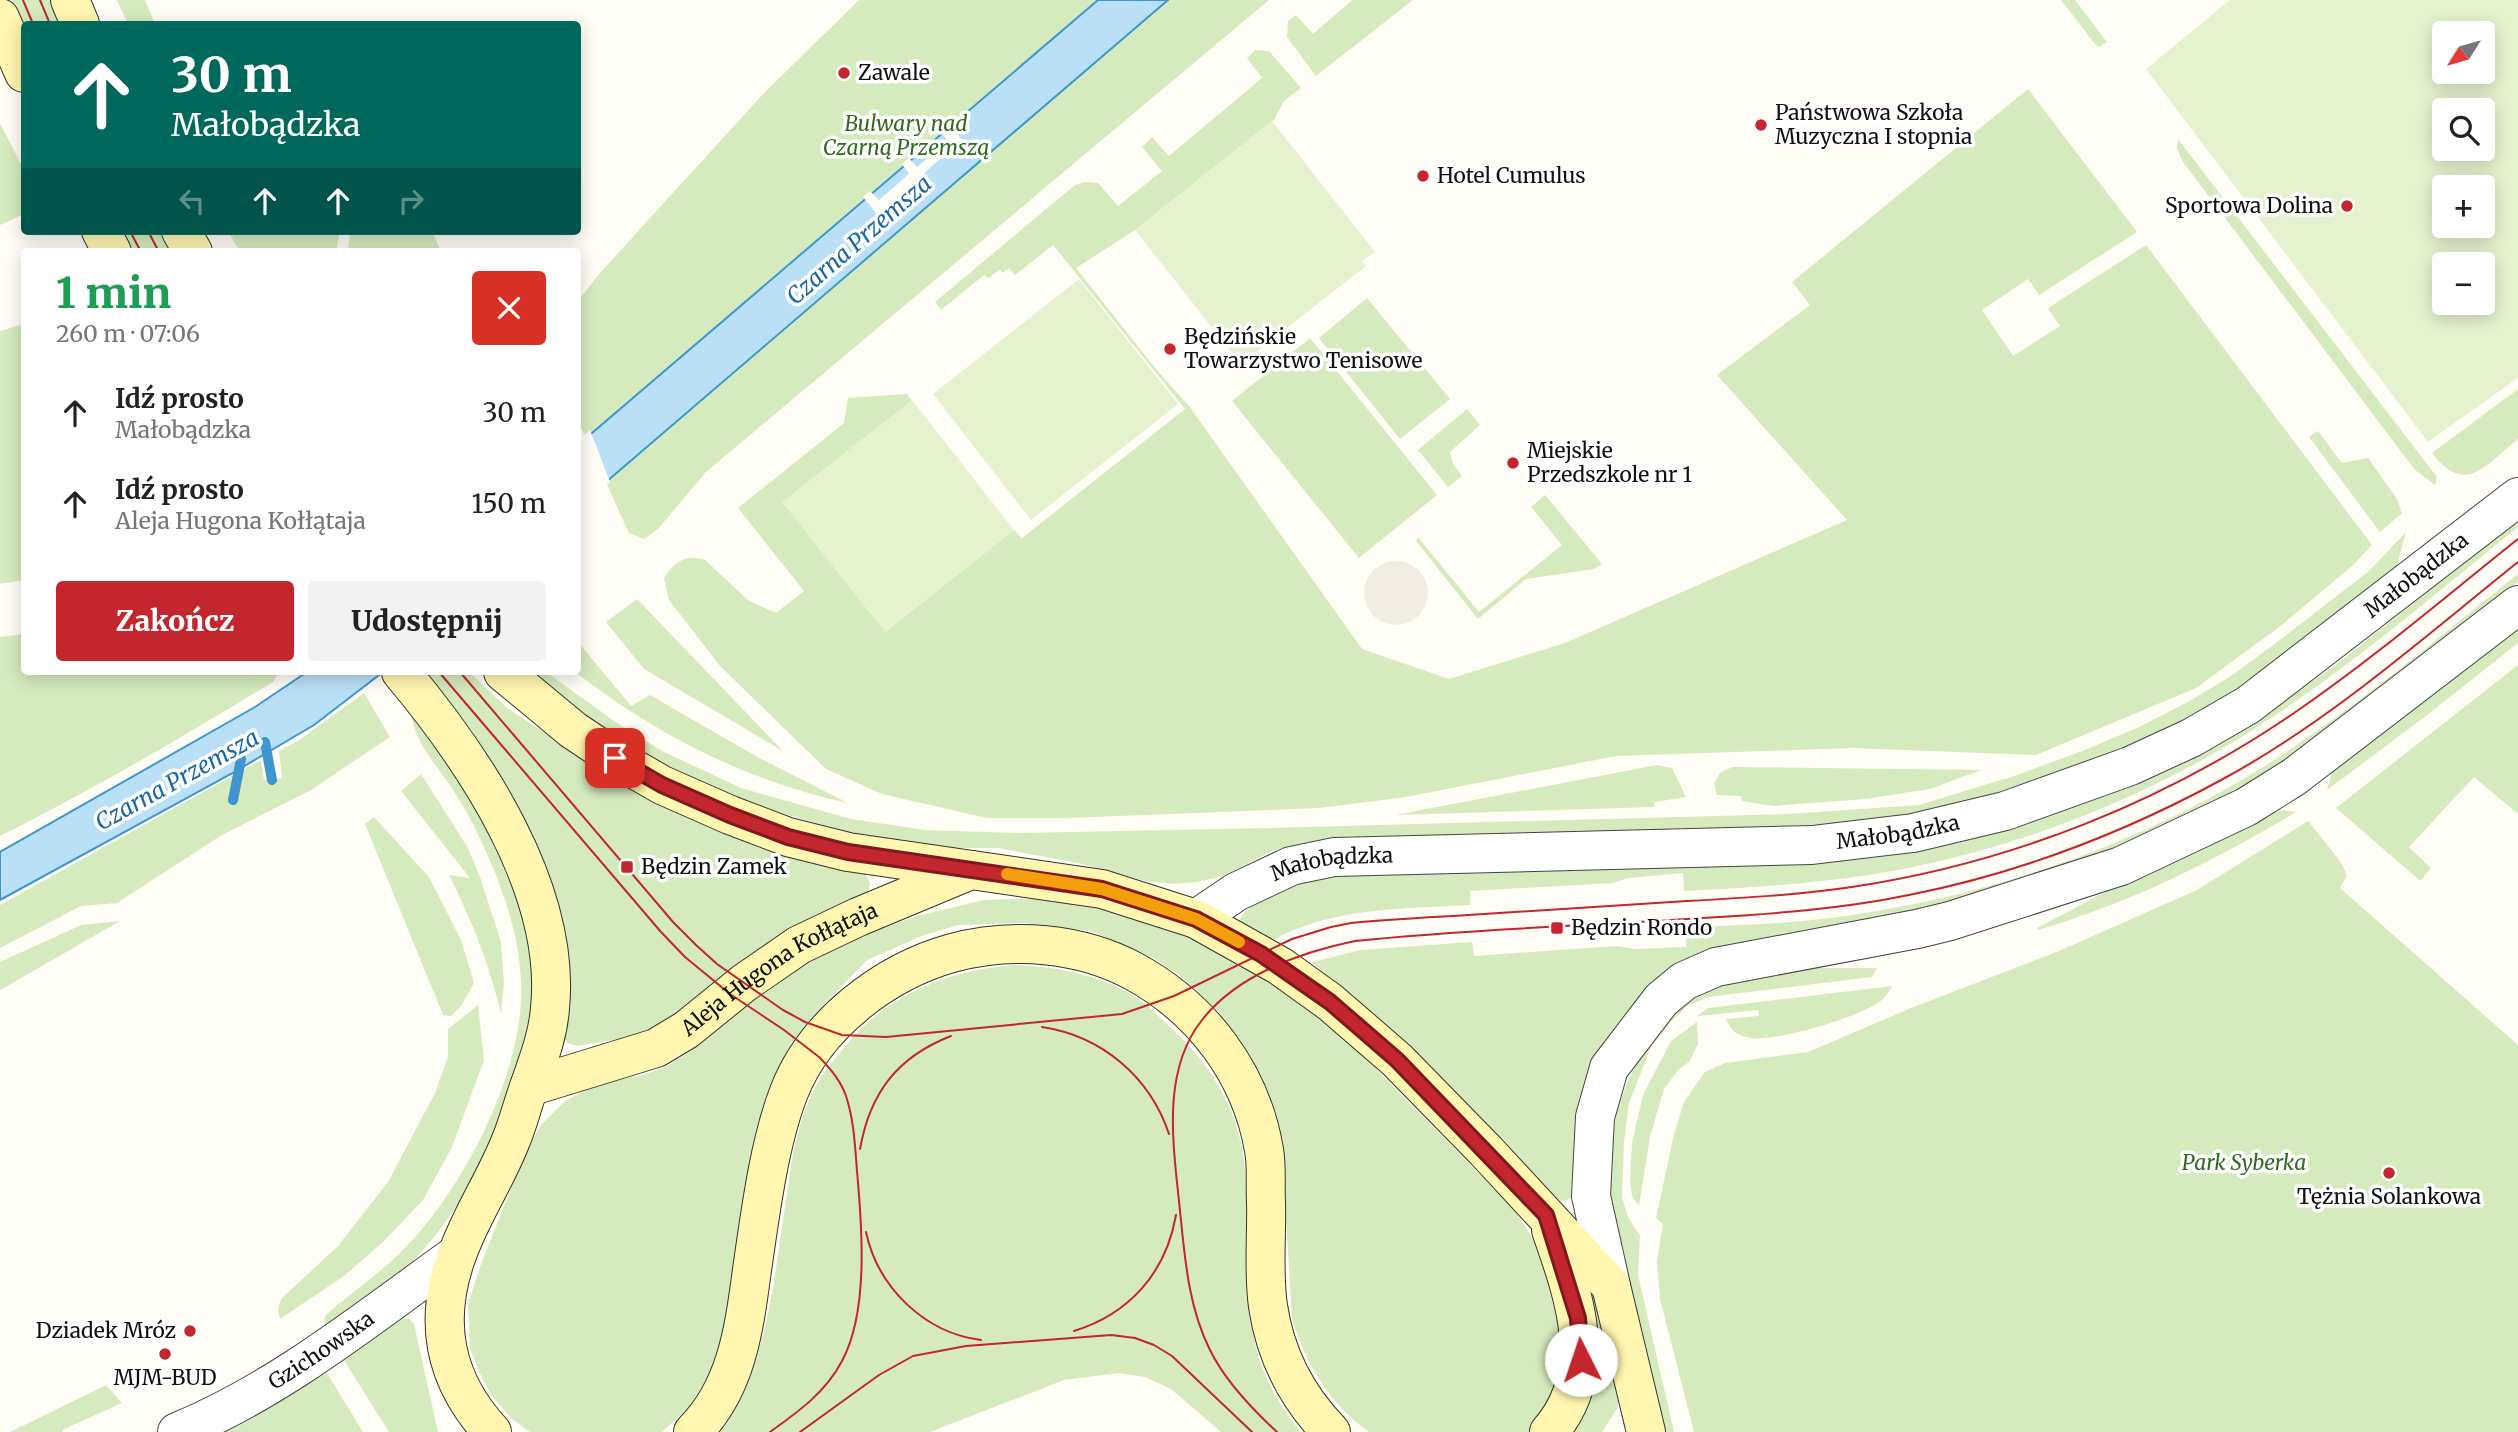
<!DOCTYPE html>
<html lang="pl">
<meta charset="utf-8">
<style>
body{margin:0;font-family:Merriweather,serif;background:#f2f2f2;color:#222;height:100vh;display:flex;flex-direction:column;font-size:26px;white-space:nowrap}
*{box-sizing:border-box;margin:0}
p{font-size:23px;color:#767676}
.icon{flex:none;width:38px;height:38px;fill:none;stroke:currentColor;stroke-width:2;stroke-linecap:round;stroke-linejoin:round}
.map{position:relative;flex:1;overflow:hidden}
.sheet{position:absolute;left:21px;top:248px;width:560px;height:427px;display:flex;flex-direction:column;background:#fff;border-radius:7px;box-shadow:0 4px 18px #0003}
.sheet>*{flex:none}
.top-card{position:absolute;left:21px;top:21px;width:560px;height:214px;border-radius:7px;box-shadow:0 4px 18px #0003;background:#00695c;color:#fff;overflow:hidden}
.needle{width:46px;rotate:233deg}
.buttons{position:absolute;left:2432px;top:21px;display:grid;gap:14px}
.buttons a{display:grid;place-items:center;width:63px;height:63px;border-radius:7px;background:#fff;box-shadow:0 4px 18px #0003;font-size:35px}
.pin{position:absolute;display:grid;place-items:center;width:60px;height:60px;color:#fff;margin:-30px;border-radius:14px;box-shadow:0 4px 10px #0006}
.me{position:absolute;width:77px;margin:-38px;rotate:356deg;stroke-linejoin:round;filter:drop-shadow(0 0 5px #0008)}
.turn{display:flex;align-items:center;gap:24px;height:147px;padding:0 35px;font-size:32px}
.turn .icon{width:91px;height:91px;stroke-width:2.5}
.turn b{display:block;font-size:49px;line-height:60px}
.lanes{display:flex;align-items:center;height:66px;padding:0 35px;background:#0003;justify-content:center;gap:35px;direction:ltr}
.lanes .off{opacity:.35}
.round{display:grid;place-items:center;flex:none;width:74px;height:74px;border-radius:7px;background:#f2f2f2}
.headline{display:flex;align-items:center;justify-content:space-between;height:119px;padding:0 35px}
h1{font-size:42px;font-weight:800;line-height:52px;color:#1e9e55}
.button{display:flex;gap:14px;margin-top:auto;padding:14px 35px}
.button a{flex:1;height:80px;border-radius:7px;background:#c4262e;color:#fff;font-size:28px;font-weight:800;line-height:80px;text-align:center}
.button a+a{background:#f2f2f2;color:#222}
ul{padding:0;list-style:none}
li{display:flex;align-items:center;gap:21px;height:91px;padding:0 35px}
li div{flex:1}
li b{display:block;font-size:26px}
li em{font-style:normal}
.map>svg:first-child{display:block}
.green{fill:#d5ebbd}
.pitch{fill:#e6f2cf;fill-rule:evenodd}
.plaza{fill:#f1ede2}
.water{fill:#b9e0f7;stroke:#3f96cf;stroke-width:2}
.pier{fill:#fffdf5}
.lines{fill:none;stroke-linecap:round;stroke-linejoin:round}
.stream{stroke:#3f96cf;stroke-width:10}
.tertiary-casing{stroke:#444;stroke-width:40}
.secondary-casing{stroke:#333;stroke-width:40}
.tertiary{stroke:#fff;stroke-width:38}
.secondary{stroke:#fff6b0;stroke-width:38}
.tram{stroke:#c4262e;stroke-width:2}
.route-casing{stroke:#7f191e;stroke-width:18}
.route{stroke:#c4262e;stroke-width:12}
.slow{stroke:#f59e0b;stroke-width:12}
.poi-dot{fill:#c4262e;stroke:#fff;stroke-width:2.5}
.labels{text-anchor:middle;stroke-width:7;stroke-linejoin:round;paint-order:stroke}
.poi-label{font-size:21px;fill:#111;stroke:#fff;text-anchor:start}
.park-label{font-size:21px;font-style:italic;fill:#2f6b1f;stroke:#fff}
.street-label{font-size:21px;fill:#111;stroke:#fff}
.water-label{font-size:23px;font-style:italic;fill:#1768a6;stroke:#fff}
</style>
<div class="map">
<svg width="2518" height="1432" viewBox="0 0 2518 1432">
<rect width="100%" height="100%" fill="#fffdf5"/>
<!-- green -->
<path class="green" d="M12 0H52L62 24H24V30Z
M117 0H145L155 24H128Z
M859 0H1269L706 472 658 529 644 539 629 533 578 421V301L599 274 765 92Z
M1352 0H1413L1316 76 1287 37 1288 21 1296 15 1313 34Z
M2061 0H2075L2107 42 2099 47 2095 44Z
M1255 50 1269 51 1301 88 1284 101 1274 120 1135 230 1076 268 1155 368 1189 406 1362 649 1449 679 1565 643 1847 520 1717 375 1810 305 1792 282 2028 89 2137 232 2039 295 2028 279 1982 310 2013 356 2060 326 2048 308 2146 245 2372 545 2351 567 2278 628 2196 688 2036 755 1853 748 1616 756 1406 797 1320 808 1067 818H987L882 794 826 769 720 666 669 600 664 578C674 562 685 554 705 560L749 601 776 613 804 591 738 508 844 423 848 398 907 394 911 400 885 632 1014 530 1022 538 1185 409 1053 245 1015 275 1009 268 1002 273 1000 269 989 278 984 275 941 310 935 302 1075 185 1085 182 1098 183 1118 206 1162 171 1142 147 1152 137 1169 156 1262 78 1247 58Z
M0 123 24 170V214L0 225Z
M2178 139 2437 477 2435 485 2415 470 2405 457 2183 162 2177 148Z
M122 231H162L173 252H134Z
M228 231H340L336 252H240Z
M350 231H432L441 252H348Z
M1367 298 1450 399 1400 439 1319 338Z
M24 324V580L0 584V331Z
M1310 338 1437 495 1359 558 1232 401Z
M2518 389V439C2485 465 2466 497 2432 453Z
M1467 409 1480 425 1450 452 1453 464 1462 476 1448 487 1418 450Z
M2318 431 2342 463 2368 458 2397 499 2402 513 2380 532 2309 437Z
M1545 495 1602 564 1594 569 1526 579 1478 619 1416 541 1418 537 1479 612 1562 545 1531 507Z
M2514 522 2518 527C2426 601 2336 680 2235 741 2123 808 1997 855 1869 875 1808 884 1746 888 1684 891L1683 873 1628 878 1613 883 1470 891V905C1402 909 1332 907 1271 941L1241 923 1240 919C1254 894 1313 880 1340 874L2031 822 2104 796 2257 719 2332 668Z
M2406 532 2396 569 2251 683 2203 711 2141 741 2086 765 2025 786 1916 815 1832 824 1571 834 1332 837 1274 850 1223 876 1198 882 1173 884 1146 881 1078 863 998 848H956L858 834 801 819 754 804 691 778 642 752 575 709 526 672H546L617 723 662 751 741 788 851 819 925 830 1021 833 1269 828 1789 814 1919 805 2014 776 2085 750 2139 727 2186 703 2228 678 2276 643 2369 571Z
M2518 574V582L2266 776 2141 839 1994 892 1675 965 1641 994 1614 1031 1574 1168 1571 1198 1565 1201 1558 1200 1473 1110 1312 962 1361 950 1472 942 1474 956 1617 946 1635 949 1686 947 1687 930 1690 927C1746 925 1803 923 1859 914 2000 892 2138 844 2260 769 2351 712 2434 641 2518 574Z
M637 599 783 751 644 669 606 622Z
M2518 625V643L2426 716 2327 790 2332 772Z
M24 634V672H279L273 682C183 737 94 789 0 836V637Z
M578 642 631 706 650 695 759 758 848 803C744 780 659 736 575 672H578Z
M2518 665V814L2474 777 2409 847 2431 868 2421 880 2418 879 2336 808Z
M423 672H469L507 708 601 769 864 872 870 883 869 890 672 1018 631 1037 577 1046 567 1043 562 1034 504 788 473 732Z
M364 693 390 737 311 790 222 835 117 903 81 906 0 948V905L261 760 264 780 282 778 279 751 299 740Z
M408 705 444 752 500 852 524 918 534 973 527 1049 494 1141 462 1199 436 1235 409 1266 327 1329 324 1323 325 1316C348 1295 375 1277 398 1255 461 1194 526 1071 521 981 519 937 505 894 487 854 479 835 469 815 458 798 447 778 430 761 420 741 414 730 412 717 408 705Z
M1657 765 1672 768 1686 797 1655 802 1654 807 1395 815Z
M1732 767 1981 770 1930 789 1865 799 1773 806 1742 801 1741 796 1717 795 1714 784 1720 773Z
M421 774 468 848 480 877 501 942 504 984 501 1013C488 961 473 923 449 875L470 878 401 791Z
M2280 810 2296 812C2215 861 2130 903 2038 930L2037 928 2126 881Z
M374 817 429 877 461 940 474 983 461 1006 451 1016 443 1015 365 824Z
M2308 821 2340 861 2347 875 2340 888 2518 1045V1432H1694L1660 1299 1657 1261 1663 1224 1656 1218 1674 1134 1684 1102 1705 1072 1725 1063 1808 1052 1911 1008 2059 951 2197 890Z
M1049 898 1092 904 1184 935 1228 957 1265 979 1313 1012 1355 1047 1513 1208 1543 1254 1556 1287 1563 1375 1537 1423 1529 1432H1369C1329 1403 1307 1366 1292 1319L1281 1135 1267 1092 1249 1054 1218 1011 1186 980 1155 959 1091 931 1024 923 958 925 922 936 867 960 812 1017 792 1042 770 1086 756 1130 724 1329 710 1373 689 1407 662 1432H530L512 1419 491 1395 479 1372 470 1348 468 1304 481 1264 528 1146 542 1124 564 1102 599 1082 643 1075 667 1066 688 1053 765 989 816 957 849 940 917 916 984 900Z
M120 921 9 985 0 990V962L81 925Z
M1015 965C1059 967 1104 975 1141 1001 1151 1008 1160 1018 1169 1026 1205 1059 1232 1098 1242 1147 1246 1170 1246 1193 1247 1216 1248 1301 1242 1362 1301 1432H1221L1171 1389 1145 1377 1119 1373 1064 1380 930 1432H721C769 1364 774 1274 787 1194 792 1156 799 1115 818 1082 826 1068 838 1056 847 1044 889 993 951 970 1015 965Z
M1799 968H1877L1872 977 1708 997 1687 1006 1667 1026 1651 1047 1629 1103 1624 1142 1622 1197 1628 1217 1640 1236 1638 1275 1674 1432H1664L1611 1203V1136L1618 1109 1626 1085 1644 1048 1683 1002 1725 983Z
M1892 986C1890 990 1887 995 1883 999 1862 1017 1776 1042 1750 1038 1738 1036 1730 1030 1726 1019L1759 1016 1758 1010 1697 1016 1708 1008Z
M478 1005 484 1060 452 1147 423 1200 382 1243 344 1276 280 1319 278 1310 281 1299 338 1246 388 1182 435 1093 448 1057V1029Z
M1697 1022 1698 1044 1689 1062 1678 1070 1664 1089 1650 1137 1639 1206 1632 1196 1630 1179 1632 1143 1643 1095 1671 1041Z
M1577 1268 1596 1298 1619 1391 1618 1407 1602 1432H1566Z
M402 1318 409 1319 414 1324 438 1432H389L342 1357Z
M325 1370 363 1432H217Z
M106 1385 122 1403 62 1430V1432H10Z"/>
<!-- pitch -->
<path class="pitch" d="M2230 0H2518V378L2428 442 2146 69ZM2483 33V72H2445V33ZM2445 110H2483V149H2445ZM2445 187H2483V226H2445ZM2445 264H2483V303H2445Z
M1272 121 1375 252 1362 261 1366 266 1241 364 1135 230Z
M1079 279 1178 404 1031 520 933 394Z
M912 400 1014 530 885 632 782 502Z"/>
<!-- plaza -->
<path class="plaza" d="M1364 593a32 32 0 1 1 64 0a32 32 0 1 1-64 0Z"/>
<!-- water -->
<path class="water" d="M1098 0H1168L578 506V445Z
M307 672H383L314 725 231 774 0 900V852L255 707Z"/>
<!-- pier -->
<path class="pier" d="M948 124 962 140 877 214 863 197 870 191 879 200 909 174 902 164 909 158 917 167 948 141 940 131Z
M590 430 610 482 578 509V440Z"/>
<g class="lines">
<!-- stream -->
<path class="stream" d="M265 742 272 780
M233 800 241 759"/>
<!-- tertiary casing -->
<g class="tertiary-casing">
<g id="tertiary">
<path id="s1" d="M1196 919 1236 892 1291 866 1334 857 1812 845 1913 833 2005 811 2130 766 2191 738 2248 705 2518 497"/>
<path d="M1611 1286 1591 1196 1595 1117 1609 1068 1661 1000 1684 981 1716 967 1917 929 1950 921 2121 866 2246 807 2294 777 2518 605"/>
<path id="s2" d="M177 1432C278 1391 369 1317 457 1254"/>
</g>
</g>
<!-- secondary casing -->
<g class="secondary-casing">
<g id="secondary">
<path d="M70 0 80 24"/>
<path d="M0 18 24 73"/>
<path d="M101 231 112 252"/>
<path d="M181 231 193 252"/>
<path d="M401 672C474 759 562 889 550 1008 548 1037 537 1063 528 1090 522 1106 518 1124 511 1140 496 1179 471 1215 457 1255 433 1321 444 1380 492 1432"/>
<path d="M503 672 573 730 615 758 662 785 730 815 788 837 848 852 1102 889 1196 919 1280 966 1330 1002 1397 1060 1486 1151 1611 1286 1646 1432"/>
<path id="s3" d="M529 1087 656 1048 686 1030 744 983 799 945 858 917 971 870"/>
<path d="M693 1432C737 1388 744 1329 752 1270 760 1215 769 1143 789 1092 815 1025 884 972 952 953 1012 937 1080 942 1135 972 1202 1009 1251 1073 1264 1150 1267 1166 1265 1185 1266 1202 1267 1236 1263 1272 1268 1306 1275 1354 1297 1397 1331 1432"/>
<path d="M1549 1432C1602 1372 1574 1296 1551 1230"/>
</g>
</g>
<!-- tertiary -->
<use href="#tertiary" class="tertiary"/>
<!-- secondary -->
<use href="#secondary" class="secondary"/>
<!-- tram -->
<path class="tram" d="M23 0 33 24
M40 0 50 24
M130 231 141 252
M148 231 159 252
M439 672 661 932 685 957 730 994 784 1030 819 1057C830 1068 841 1081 846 1096 854 1120 855 1146 857 1171 862 1226 869 1311 842 1361 826 1392 798 1412 770 1432
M460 672 673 922 696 945 717 964 783 1010 805 1022 842 1035 886 1037 1122 1014 1174 996 1292 939 1331 927 1351 923C1395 919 1440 917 1484 914 1552 910 1620 905 1687 901 1742 898 1797 895 1852 887 2011 863 2165 802 2297 711 2374 658 2445 597 2518 539
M1042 1027C1102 1036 1150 1077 1169 1134
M860 1149C870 1093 897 1057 951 1036
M866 1232C878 1288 925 1333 981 1340
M1074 1331C1129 1314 1166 1273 1176 1215
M800 1432 879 1375 913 1356 966 1346 1111 1335 1135 1338 1154 1345 1172 1356 1252 1432
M1277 1432C1251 1408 1225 1381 1210 1350 1188 1306 1185 1258 1180 1211 1174 1149 1160 1073 1202 1020 1237 975 1301 952 1355 941 1470 929 1587 926 1702 918 1772 914 1841 909 1909 895 2020 873 2124 833 2223 779 2330 721 2423 638 2518 562"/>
</g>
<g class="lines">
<!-- route casing -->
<g class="route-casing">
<path id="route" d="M615 758 662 785 730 815 788 837 848 852 1102 889 1196 919 1261 954 1330 1002 1397 1060 1546 1215 1578 1318 1581 1360"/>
</g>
<!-- route -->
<use href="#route" class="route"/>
<!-- slow -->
<path class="slow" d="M1007 874 1102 889 1196 919 1239 942"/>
</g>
<!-- markers -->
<g class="poi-dot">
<circle cx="844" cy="73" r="7"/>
<circle cx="1761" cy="125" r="7"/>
<circle cx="1423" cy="176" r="7"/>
<circle cx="2347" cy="206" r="7"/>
<circle cx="1170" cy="349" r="7"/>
<circle cx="1513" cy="463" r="7"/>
<rect x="620" y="860" width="14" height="14" rx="3.5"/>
<rect x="1550" y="921" width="14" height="14" rx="3.5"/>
<circle cx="2389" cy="1173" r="7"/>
<circle cx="190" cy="1331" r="7"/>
<circle cx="165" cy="1354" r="7"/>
</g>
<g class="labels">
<!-- poi labels -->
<g class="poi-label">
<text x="858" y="80">Zawale</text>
<text x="1775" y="120">Państwowa Szkoła<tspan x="1775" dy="24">Muzyczna I stopnia</tspan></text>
<text x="1437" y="183">Hotel Cumulus</text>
<text x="2333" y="213" text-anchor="end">Sportowa Dolina</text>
<text x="1184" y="344">Będzińskie<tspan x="1184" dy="24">Towarzystwo Tenisowe</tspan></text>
<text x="1527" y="458">Miejskie<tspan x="1527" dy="24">Przedszkole nr 1</tspan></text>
<text x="641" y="874">Będzin Zamek</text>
<text x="1571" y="935">Będzin Rondo</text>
<text x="2389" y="1204" text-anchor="middle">Tężnia Solankowa</text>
<text x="176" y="1338" text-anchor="end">Dziadek Mróz</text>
<text x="165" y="1385" text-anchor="middle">MJM-BUD</text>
</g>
<!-- park labels -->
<g class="park-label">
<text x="906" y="131">Bulwary nad<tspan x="906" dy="24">Czarną Przemszą</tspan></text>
<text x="2244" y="1170">Park Syberka</text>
</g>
<!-- street labels -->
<g class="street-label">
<text dy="7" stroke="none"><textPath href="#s1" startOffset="1306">Małobądzka</textPath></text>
<text dy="7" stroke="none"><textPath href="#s1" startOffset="718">Małobądzka</textPath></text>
<text dy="7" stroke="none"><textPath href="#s1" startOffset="150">Małobądzka</textPath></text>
<text dy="7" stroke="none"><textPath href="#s3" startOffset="280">Aleja Hugona Kołłątaja</textPath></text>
<text dy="7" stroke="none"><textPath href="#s2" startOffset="166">Gzichowska</textPath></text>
</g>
<!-- water labels -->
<g class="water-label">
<text transform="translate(859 240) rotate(-41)" y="8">Czarna Przemsza</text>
<text transform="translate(177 780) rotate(-29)" y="8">Czarna Przemsza</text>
</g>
</g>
</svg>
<div class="buttons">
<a><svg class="needle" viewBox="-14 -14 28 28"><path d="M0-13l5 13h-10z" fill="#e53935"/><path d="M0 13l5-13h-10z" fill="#767676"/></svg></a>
<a><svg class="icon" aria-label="search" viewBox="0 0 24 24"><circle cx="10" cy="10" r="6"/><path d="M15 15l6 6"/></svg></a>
<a>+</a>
<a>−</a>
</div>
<div class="pin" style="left:615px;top:758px;background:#d93025"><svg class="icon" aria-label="arrive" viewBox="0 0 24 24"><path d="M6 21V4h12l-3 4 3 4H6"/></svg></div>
<svg class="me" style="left:1581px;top:1360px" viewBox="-20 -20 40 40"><circle r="19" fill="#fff"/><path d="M0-13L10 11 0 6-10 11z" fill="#c4262e"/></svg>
<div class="top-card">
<div class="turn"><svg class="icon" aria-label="ahead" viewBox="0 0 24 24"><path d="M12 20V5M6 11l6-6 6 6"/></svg><div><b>30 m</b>Małobądzka</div></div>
<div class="lanes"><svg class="icon off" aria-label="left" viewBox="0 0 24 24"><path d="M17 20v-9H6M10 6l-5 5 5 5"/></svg><svg class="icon" aria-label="ahead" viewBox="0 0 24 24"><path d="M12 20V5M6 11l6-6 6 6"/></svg><svg class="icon" aria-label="ahead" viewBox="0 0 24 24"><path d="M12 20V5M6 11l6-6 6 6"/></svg><svg class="icon off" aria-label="right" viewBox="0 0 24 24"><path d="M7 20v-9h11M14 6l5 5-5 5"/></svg></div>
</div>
<section class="sheet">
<div class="headline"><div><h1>1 min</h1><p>260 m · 07:06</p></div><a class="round" style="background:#d93025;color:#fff"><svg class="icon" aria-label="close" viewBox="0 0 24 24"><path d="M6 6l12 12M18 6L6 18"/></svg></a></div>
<ul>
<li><svg class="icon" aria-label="ahead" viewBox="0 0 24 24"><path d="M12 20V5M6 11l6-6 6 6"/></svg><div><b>Idź prosto</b><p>Małobądzka</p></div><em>30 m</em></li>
<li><svg class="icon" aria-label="ahead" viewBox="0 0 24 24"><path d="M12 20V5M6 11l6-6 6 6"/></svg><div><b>Idź prosto</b><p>Aleja Hugona Kołłątaja</p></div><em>150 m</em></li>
</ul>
<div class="button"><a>Zakończ</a><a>Udostępnij</a></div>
</section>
</div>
